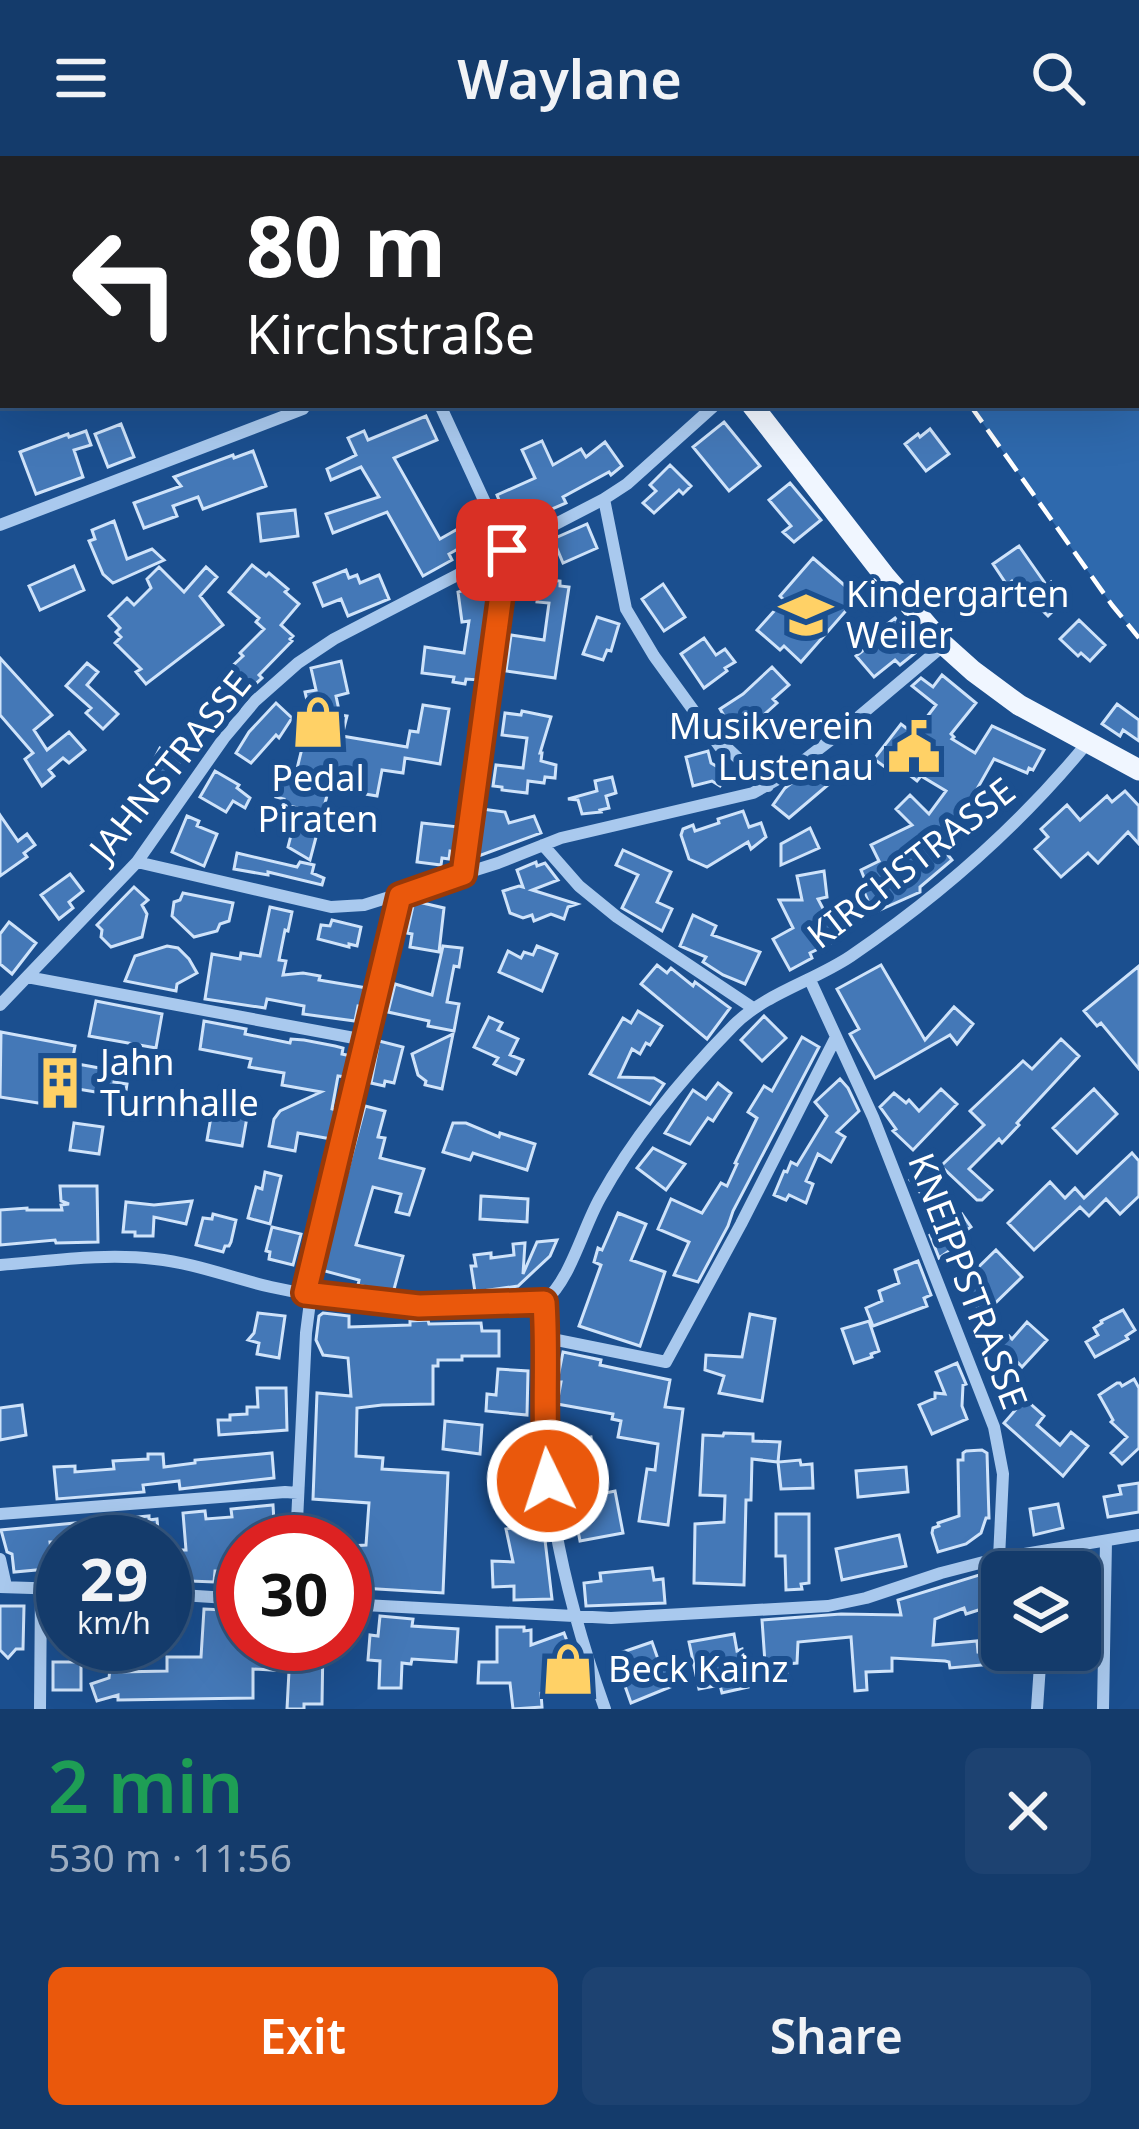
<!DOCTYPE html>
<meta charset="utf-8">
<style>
body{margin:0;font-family:"Noto Sans",sans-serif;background:#1d4271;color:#f1f3f6;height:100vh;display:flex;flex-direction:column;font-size:45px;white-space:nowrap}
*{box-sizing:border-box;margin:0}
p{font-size:39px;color:#9dadc1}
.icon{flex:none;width:66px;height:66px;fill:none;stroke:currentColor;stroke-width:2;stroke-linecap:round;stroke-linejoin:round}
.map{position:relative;height:1553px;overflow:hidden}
.side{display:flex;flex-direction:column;background:#143b6b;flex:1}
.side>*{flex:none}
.guide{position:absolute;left:0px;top:0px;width:1140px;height:252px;box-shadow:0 12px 48px #0002,0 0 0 3px #33557e;background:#202124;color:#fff;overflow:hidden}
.controls{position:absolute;left:981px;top:1395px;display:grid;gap:24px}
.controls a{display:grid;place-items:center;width:120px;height:120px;border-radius:18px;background:#143b6b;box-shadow:0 12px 48px #0002,0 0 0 3px #33557e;font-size:60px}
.speed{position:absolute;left:36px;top:1359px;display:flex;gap:24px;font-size:60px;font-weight:700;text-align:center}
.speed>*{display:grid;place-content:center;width:156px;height:156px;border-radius:50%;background:#143b6b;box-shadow:0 12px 48px #0002,0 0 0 3px #33557e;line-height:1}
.speed small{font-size:30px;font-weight:400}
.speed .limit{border:18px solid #d22;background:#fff;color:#111}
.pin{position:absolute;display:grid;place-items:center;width:102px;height:102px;color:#fff;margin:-51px;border-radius:24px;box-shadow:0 6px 18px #0006}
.me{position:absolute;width:132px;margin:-66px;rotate:356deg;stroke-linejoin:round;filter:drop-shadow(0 0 9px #0008)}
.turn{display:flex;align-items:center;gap:42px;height:252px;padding:0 48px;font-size:54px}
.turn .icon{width:156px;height:156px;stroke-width:2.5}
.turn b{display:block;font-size:84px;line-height:102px}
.round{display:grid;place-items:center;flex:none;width:126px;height:126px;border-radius:18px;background:#1d4271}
.head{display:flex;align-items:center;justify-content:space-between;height:204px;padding:0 48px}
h1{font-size:72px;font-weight:600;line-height:90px;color:#1e9e55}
.button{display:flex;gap:24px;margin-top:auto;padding:24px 48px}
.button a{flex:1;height:138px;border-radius:18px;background:#ea580c;color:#fff;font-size:48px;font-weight:600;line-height:138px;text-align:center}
.button a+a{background:#1d4271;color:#f1f3f6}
header{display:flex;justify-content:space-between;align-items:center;height:156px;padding:0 48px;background:#143b6b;font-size:54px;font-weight:600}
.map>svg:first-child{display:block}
.green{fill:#2e69ad}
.building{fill:#4478b7;stroke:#cfe3fa;stroke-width:3}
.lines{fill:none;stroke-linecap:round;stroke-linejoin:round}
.minor{stroke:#a9c9ee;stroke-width:12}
.primary{stroke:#f0f6ff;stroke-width:21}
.rail{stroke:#fff;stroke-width:4.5;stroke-dasharray:21 9;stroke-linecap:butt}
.route-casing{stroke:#983908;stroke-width:30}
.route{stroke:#ea580c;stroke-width:21}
.labels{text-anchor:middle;stroke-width:12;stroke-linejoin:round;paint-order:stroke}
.poi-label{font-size:36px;fill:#fff;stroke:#1b4f8f;text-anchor:start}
.street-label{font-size:36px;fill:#fff;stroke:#1b4f8f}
</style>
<header><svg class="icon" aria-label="menu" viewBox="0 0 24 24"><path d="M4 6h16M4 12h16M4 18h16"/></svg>Waylane<svg class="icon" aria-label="search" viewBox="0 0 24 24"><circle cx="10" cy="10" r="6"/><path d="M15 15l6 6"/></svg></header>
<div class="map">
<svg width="1139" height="1553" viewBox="0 0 1139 1553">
<rect width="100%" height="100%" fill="#1b4f8f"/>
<!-- green -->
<path class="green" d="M1137 171 1139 173V482L1112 449 970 249H1137Z"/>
<!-- building -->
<path class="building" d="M426 260 437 284 394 302 440 383 470 366 479 381 449 398 452 404 423 420 387 356 333 377 326 358 379 341 361 311 331 324 327 313 356 299 348 282 364 275 368 284Z
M724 266 760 310 729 335 693 291Z
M121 268 134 301 108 311 95 278Z
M930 273 949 298 926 315 905 288 918 278 920 281Z
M86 275 91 289 74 294 83 321 36 338 20 296 68 278 69 281Z
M542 285 553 309 581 293 586 301 605 286 622 310 611 319 609 316 563 341 566 347 510 371 497 339 535 322 522 294Z
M253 295 266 330 203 353 198 341 173 350 177 360 144 372 134 347 181 330 174 321 233 299 234 302Z
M670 309 691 330 683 338 679 334 654 357 643 347 656 335 650 329Z
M790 327 821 364 794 386 783 376 791 370 769 344Z
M295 354 298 380 261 385 258 358Z
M114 365 127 403 152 393 164 404 113 427 103 418 89 385 95 383 92 374Z
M587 368 597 392 563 407 553 383Z
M1019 390 1047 430 1051 426 1064 444 1048 460 1012 425 1007 429 993 408Z
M813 402 858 441 801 506 784 490 780 494 757 474 784 444 780 440Z
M252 409 266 420 269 417 288 433 285 436 299 448 281 469 293 480 290 483 292 485 259 519 262 522 249 534 229 513 243 500 240 497 264 473 256 466 259 462 229 436Z
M74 410 84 434 40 454 29 430Z
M159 411 184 436 206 411 217 421 200 440 223 469 146 528 136 516 141 513 115 487 121 481 116 476 120 472 109 460 127 442 134 449 151 432 147 423Z
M346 414 349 422 357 419 360 427 379 419 389 443 348 460 341 443 323 450 314 427Z
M540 423 560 425V430L569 431 555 522 506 515 511 479 544 484 549 447 537 446Z
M490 426 479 524 466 523 465 528 453 526 454 521 422 517 425 491 464 497 469 465 462 466 458 436Z
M663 428 685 461 664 475 642 443Z
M597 461 619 468 611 495 607 494 603 504 583 498Z
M895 462 915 487 910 491 915 497 900 509 895 504 874 521 856 500 878 483 874 478Z
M1079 464 1105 489 1090 505 1081 497 1078 500 1060 483Z
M704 482 716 499 725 493 735 506 725 512 727 515 704 532 681 498Z
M0 502 52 559 34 574 47 594 69 576 85 594 69 607 63 602 49 614 54 620 42 630 25 603 33 597 0 559Z
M341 505 348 537 336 540 340 559 347 560 342 580 407 591 410 575 418 576 423 549 449 553 440 608 405 602 403 617 382 614 377 640 329 632 310 704 288 691 298 652 283 649 284 643 276 641 281 622 294 625 306 576 316 584 305 536 316 534 311 512Z
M87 507 98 516 87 529 118 558 103 573 86 557 91 552 66 530Z
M772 511 789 529 773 543 777 547 758 564 756 561 735 575 721 560 723 558 720 553 743 538Z
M942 519 976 547 951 578 954 581 952 583 975 597 992 570 1044 594 1033 614 1029 612 1027 617 994 603 964 656 968 660 941 690 952 704 920 731V736L873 757 860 726 865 724 861 714 879 705 871 689 912 669 896 653 910 639 929 658 946 635 921 620 917 625 894 607 889 614 874 603 901 568 914 578 936 549 912 530 921 522 933 531Z
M276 547 292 562 279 582 276 579 251 607 236 597 249 576Z
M1117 548 1139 564V585L1123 574 1120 580 1102 568Z
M522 555 551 561 540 597H542L541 605 556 609 555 622 545 621 544 627 528 625 527 637 502 634V631L493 630 496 609 523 612 527 582 502 579 505 557 521 559Z
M160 592 182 603 167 632 145 621Z
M708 595 711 607 728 617 720 630 712 625 693 630 686 601Z
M814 610 829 628 789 662 773 649 785 632Z
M215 615 239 629 237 632 250 642 245 652 233 645 226 656 200 641Z
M612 621 616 637 606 640 609 652 600 654 601 656 582 658 578 644 568 643 597 635 595 625Z
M1125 635 1139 650V688L1128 676 1098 707 1088 697 1061 721 1035 693 1048 681 1041 673 1067 649 1080 664 1107 640 1112 646Z
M482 653 505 656 509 667 534 660 541 677 476 701Z
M743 655 749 671 761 667 766 681 751 693 748 686 707 711 689 703 681 679 683 673 693 669 695 675 719 667 718 663Z
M0 659 18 685 27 678 35 689 24 697 27 701 0 720Z
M187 660 199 665 197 670 217 678 204 710 172 696Z
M422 667 459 671 455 696 450 695 449 703 442 702 441 709 417 706Z
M810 672 819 692 781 709V688Z
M623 694 671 716 657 746 672 753 662 775 622 752 638 719 616 709Z
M237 697 297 711 300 706 314 709 312 717 324 722 322 729 268 716V719L234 713Z
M536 706 537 710 545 707 558 724 532 734 577 748 568 751 564 763 551 758 534 765 532 759 523 762 510 757 503 735 519 730 523 731 517 714Z
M824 715 827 741 818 743 839 783 810 797 812 802 790 814 773 783 793 772 779 744H802L797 720Z
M70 718 83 735 69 746 73 752 59 763 41 739Z
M134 731 148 744 142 749 147 758 142 781 111 791 101 781 102 774 97 769Z
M183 737 233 747 229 765 220 768 217 775 194 781 172 760 174 746 180 744Z
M414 745 444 752 439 796 410 791 412 778 407 777Z
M270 751 292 756 288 775 285 774 279 804 286 805 283 819 303 817 320 820 319 824 367 832 363 851 358 850 355 865 303 858 304 850 267 843 265 852 205 843 212 798 240 803 241 797 260 800Z
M693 759 716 770 712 779 760 796 745 828 723 819 703 806 706 801 680 790Z
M332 764 361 771 357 790 349 788V791L318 783 321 769 330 770Z
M9 766 36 787 12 818 0 808V778Z
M167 790 178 792 189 803 197 817 177 828 176 835 125 825 135 800Z
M443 790 462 792 459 811 454 810 447 846 459 848 454 875 428 870 429 865 388 856 395 828 432 839Z
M537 790 557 798 542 835 499 816 508 795 521 802 524 796 533 799Z
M657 809 667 817 671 812 693 830 695 826 730 852 707 883 641 828Z
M881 809 925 884 954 851 973 868 957 888 950 879 875 922 850 878 859 873 837 833Z
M1139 810V913L1101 867 1097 870 1084 855Z
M96 845 162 858 156 892 89 880Z
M638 855 662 870 650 889 646 887 640 898 632 893 619 921 654 922 664 928 650 948 590 918 623 862 631 867Z
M764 860 786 882 762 905 741 884Z
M489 861 502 867 498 874 518 883 510 899 523 904 516 918 494 908 498 902 474 891Z
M204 865 246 873 245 878 290 887 291 883 304 884 335 890 343 892 342 898 351 900 346 921 338 920 332 953 336 954 331 983 298 977 295 995 269 990 274 963 280 955 321 936 282 929 284 917 249 911 251 903 200 893Z
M1 876 75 890 72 907 116 915 114 926 127 928 125 941 72 932 70 952 0 941Z
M453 878 442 933 425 929 426 925 418 919 412 898Z
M802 881 819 891 733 1055 728 1070 698 1126 674 1119 689 1086 658 1073 671 1043 702 1057 721 1027 727 1030 737 1008 735 1007 757 962 748 956 764 930 772 935Z
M1061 883 1079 900 1017 967 1019 969 1002 987 999 983 969 1013 992 1034 982 1044H977L941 1010 984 969 970 955 1023 905 1032 913Z
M379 885 403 891 394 927 385 925 384 930 371 927Z
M840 923 848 932 859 955 837 976 845 981 831 1006 818 998 806 1025 813 1028 806 1047 789 1039 786 1044 774 1039 784 1015 787 1016 791 1006 797 1009 827 960 815 946Z
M718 927 731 937 713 965 708 962 690 988 665 977 693 934 706 943Z
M941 933 957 948 913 994 893 975 896 973 880 951 894 937 906 947 909 944 919 955Z
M1094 933 1117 958 1077 997 1053 972Z
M365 950 385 955 378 981 385 982 380 1002 424 1013 409 1059 396 1056 401 1038 373 1031 356 1089 403 1100 393 1137 358 1129 359 1124 321 1114Z
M212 955 247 961 242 990 207 984Z
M74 967 103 971 99 998 70 994Z
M453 967H466L499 981 500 977 535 988 527 1014 473 997 470 1004 443 996Z
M653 992 685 1008 666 1034 637 1012Z
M1132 997 1139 1005V1040L1120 1058 1106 1043 1089 1060 1080 1051 1034 1094 1008 1067 1050 1026 1065 1042 1075 1032 1084 1042Z
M927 1008 949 1040 934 1054 910 1024Z
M265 1016 281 1020 270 1068 248 1062 256 1031 262 1033Z
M60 1030H97L98 1086 56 1087 55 1084 0 1089V1054L27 1052V1054H62L61 1049 69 1048 61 1045Z
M481 1040 528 1043 527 1066 480 1063Z
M192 1045 186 1068 154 1061 153 1080H135V1076H123L126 1046 154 1049Z
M618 1057 646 1068 631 1104 665 1116 640 1190 579 1170 601 1109 594 1106 598 1092 602 1094Z
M213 1058 236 1064 231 1086 229 1090H225L223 1096 196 1089 203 1062 212 1063Z
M962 1058 971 1071 961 1078 965 1084 939 1102 930 1079Z
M272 1071 301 1078 293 1109 269 1103 270 1096 266 1095Z
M557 1084 550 1100 518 1130 475 1136 471 1110H476L474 1099 491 1097V1102L514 1099 513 1088 525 1087 523 1118 537 1086Z
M996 1094 1022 1121 984 1158 958 1131Z
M918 1105 931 1139 924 1142 927 1150 873 1170 866 1152 882 1145 879 1135 899 1127 895 1114Z
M1123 1154 1135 1174 1126 1180 1128 1183 1095 1201 1086 1186 1098 1179 1094 1172 1102 1167 1101 1165Z
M258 1157 285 1160 279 1202 257 1198 259 1187 248 1184 254 1177Z
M323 1157 349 1160V1171L410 1169V1165L428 1164 429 1168 481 1167 482 1175H499V1200H462V1204H438V1210H433V1248L382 1249 357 1252 356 1300 383 1302 382 1313 448 1317 443 1437 345 1431V1397L350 1390 366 1389 369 1347 313 1343 317 1237 351 1240 348 1202 323 1199 316 1184 319 1160Z
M750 1158 775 1163 762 1245 719 1237 724 1220 705 1214 706 1199 742 1201Z
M869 1165 879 1195 871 1198 872 1201 854 1207 842 1173Z
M1027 1166 1047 1184 1022 1211 1001 1189 1009 1180 1012 1183Z
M563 1196 601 1204 600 1209 670 1224 665 1251 683 1253 668 1369 639 1365 647 1313 655 1314 658 1288 618 1281 621 1265 612 1263 613 1258 557 1248 561 1226H557Z
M957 1207 966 1228 963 1229 962 1250 967 1263 932 1278 919 1249 935 1242V1237L945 1238 936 1216Z
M498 1213 528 1215 527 1259 486 1255 487 1238 496 1239Z
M1134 1223 1139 1232V1292L1122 1308 1111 1297 1127 1281 1111 1266 1113 1264 1099 1239 1117 1227H1120L1122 1230Z
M257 1232H286L287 1274 219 1279 218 1264H230V1259L247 1258V1251H258Z
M1025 1243 1044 1260 1037 1269 1060 1289 1071 1276 1088 1290 1063 1320 1004 1267Z
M22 1249 26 1279 0 1284V1252Z
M445 1265 482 1269 480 1298 443 1293Z
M724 1277 753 1278V1285L780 1286 778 1306 752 1303 751 1344H746L744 1429 694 1427 695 1368 724 1366 725 1340 700 1339 703 1279 723 1280Z
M591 1281 594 1309 560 1314 557 1285Z
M982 1294 987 1297 989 1362H986L981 1377 966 1388 938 1396 932 1377 933 1372 939 1370 938 1367 959 1360 958 1304H963V1297L966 1295Z
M272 1297 274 1322 180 1333 179 1325 143 1329 144 1336 57 1343 54 1311 75 1310V1316L114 1313 113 1305 148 1303V1298H163L164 1311 195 1307V1304Z
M800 1304 801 1309 812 1308 813 1332 781 1333 778 1306Z
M906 1311 908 1336 858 1341 856 1315Z
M1139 1327V1356L1108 1361 1104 1341 1121 1338 1119 1330Z
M615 1335 623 1377 580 1385 572 1344Z
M1058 1348 1063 1372 1034 1379 1030 1353Z
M273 1349 275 1381 243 1384V1415H215L214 1426 165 1424V1394H186L183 1357 205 1355 206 1363 232 1361 231 1353Z
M776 1358H809V1427L801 1428 802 1433 786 1434 785 1400H776Z
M149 1360V1364L157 1363 159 1386H50L53 1411 47 1413 14 1416 12 1398 7 1396 1 1374Z
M543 1367 552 1443 514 1444V1430L493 1431 492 1405 513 1406 506 1373Z
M899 1379 906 1410 842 1424 836 1393Z
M652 1412 654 1424 663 1423 665 1447 586 1450 584 1427 601 1425 600 1417Z
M979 1419 991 1450 966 1458 964 1452 935 1463 933 1489 977 1485 978 1496 1026 1500 1025 1516 992 1513 993 1508 950 1512 949 1506 945 1505 892 1502V1515L866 1516 867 1534 855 1535 851 1481 798 1486 797 1507 786 1508 787 1520 766 1521 762 1464 841 1458 901 1459 898 1444Z
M0 1450H24L23 1493H16L8 1502 0 1494Z
M204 1453 243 1455V1488H323L322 1548H304V1553H287L289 1515 253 1513V1542L118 1544V1539L97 1545 91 1528 109 1522 110 1513 119 1516 167 1515V1501H201Z
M380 1460 413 1463 412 1470 458 1473 456 1506 412 1503 411 1508 402 1507 401 1532H379L380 1505 368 1504 370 1479 378 1480Z
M497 1471H524V1475L531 1474V1489L564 1477 581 1523 541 1537 542 1551 513 1553 510 1527H478L479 1506H497Z
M734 1478 737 1495 742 1493 748 1531 722 1537 720 1529 699 1533 689 1486Z
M652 1486 659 1506 669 1503 675 1529 631 1547 614 1499Z
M53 1506H81V1534H53Z"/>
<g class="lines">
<!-- minor -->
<path class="minor" d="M326 0 328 3
M440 249 507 394
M604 343 626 453 654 500 720 591 727 592 768 630
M0 369 303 253 306 249
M543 689 579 730 617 761 753 852
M137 706 331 751 364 749 498 707 561 682 753 637 785 619 837 579 944 489
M463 718 507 394
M27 821 365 884
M810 824 873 961 994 1271 1003 1318 999 1402
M0 849 137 706 224 582 255 545 298 507 334 483 604 343 627 328 715 249
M0 1109C52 1105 103 1097 155 1103 194 1107 232 1122 271 1131 359 1151 454 1157 544 1146 571 1123 582 1074 600 1042 634 980 684 920 734 869 766 837 814 825 851 800 939 740 1021 668 1088 586
M305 1137 400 739
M544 1146C548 1195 541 1244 545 1293 552 1383 575 1469 605 1553
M547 1182 666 1206 741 1068 836 881
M0 1358 285 1336 298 1337
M296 1386 306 1177 311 1138
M0 1403 6 1430
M1048 1416 1049 1394
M0 1431 63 1433
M165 1438 243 1443
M345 1448 611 1462 828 1450 866 1442 941 1417 999 1402 1139 1379
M40 1553 41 1432
M1037 1553 1041 1494
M1103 1553 1106 1385"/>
<!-- primary -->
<path class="primary" d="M546 0 550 3
M752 249 884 419 944 489 973 515 1019 549 1139 614"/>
<!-- rail -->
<path class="rail" d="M795 0 797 3
M970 249 1112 449 1139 482"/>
</g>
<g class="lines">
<!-- route casing -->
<g class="route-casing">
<path id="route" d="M507 394 463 718 400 740 305 1137 419 1150 544 1146C548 1206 542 1265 548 1325"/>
</g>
<!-- route -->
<use href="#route" class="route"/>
</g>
<!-- icons -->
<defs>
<g id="school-bare" transform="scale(4.14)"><path d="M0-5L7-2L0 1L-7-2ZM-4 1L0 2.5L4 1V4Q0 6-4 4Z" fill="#ffd166" stroke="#1b4f8f" stroke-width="2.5" paint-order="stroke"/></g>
<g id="shop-bare" transform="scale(4.14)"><path d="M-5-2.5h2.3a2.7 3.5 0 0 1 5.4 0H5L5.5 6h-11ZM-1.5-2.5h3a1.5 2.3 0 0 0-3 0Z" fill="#ffd166" stroke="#1b4f8f" stroke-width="2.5" paint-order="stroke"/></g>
<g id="civic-bare" transform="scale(4.14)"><path d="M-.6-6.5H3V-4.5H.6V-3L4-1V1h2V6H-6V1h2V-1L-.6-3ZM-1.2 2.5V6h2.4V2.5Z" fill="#ffd166" stroke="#1b4f8f" stroke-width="2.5" paint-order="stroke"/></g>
<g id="building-bare" transform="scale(4.14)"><path d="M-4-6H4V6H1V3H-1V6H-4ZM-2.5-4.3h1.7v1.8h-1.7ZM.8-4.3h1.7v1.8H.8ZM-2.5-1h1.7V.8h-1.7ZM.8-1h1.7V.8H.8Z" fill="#ffd166" stroke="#1b4f8f" stroke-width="2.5" paint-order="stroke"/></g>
</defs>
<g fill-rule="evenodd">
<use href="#school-bare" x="806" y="459"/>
<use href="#shop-bare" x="318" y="566"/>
<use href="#civic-bare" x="914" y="591"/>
<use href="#building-bare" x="60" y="927"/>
<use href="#shop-bare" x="568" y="1513"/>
</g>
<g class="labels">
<!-- poi labels -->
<g class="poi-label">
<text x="846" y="451">Kindergarten<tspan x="846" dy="41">Weiler</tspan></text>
<text x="874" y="583" text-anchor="end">Musikverein<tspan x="874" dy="41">Lustenau</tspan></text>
<text x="318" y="635" text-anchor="middle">Pedal<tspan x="318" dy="41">Piraten</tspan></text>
<text x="100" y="919">Jahn<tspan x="100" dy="41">Turnhalle</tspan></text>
<text x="608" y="1526">Beck Kainz</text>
</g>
<!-- street labels -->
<g class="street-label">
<text transform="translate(170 610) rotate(-51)" y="13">JAHNSTRASSE</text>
<text transform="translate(911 707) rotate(-38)" y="13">KIRCHSTRASSE</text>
<text transform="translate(968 1125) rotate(69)" y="13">KNEIPPSTRASSE</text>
</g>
</g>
</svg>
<div class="controls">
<a><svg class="icon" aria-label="layers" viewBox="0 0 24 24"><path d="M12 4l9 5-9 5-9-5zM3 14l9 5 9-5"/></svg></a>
</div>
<div class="speed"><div>29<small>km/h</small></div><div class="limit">30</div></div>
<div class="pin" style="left:507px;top:394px;background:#d93025"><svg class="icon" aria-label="arrive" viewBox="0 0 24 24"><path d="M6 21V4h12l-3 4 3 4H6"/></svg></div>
<svg class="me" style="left:548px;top:1325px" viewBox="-20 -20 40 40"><circle r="17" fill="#ea580c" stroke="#fff" stroke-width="3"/><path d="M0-11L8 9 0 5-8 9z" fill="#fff"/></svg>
<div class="guide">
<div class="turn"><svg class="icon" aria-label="left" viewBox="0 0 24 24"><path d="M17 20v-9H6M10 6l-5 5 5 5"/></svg><div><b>80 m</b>Kirchstraße</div></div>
</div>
</div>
<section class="side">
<div class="head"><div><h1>2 min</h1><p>530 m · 11:56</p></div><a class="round"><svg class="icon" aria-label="close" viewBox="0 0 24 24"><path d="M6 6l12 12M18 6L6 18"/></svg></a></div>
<div class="button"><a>Exit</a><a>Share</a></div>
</section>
